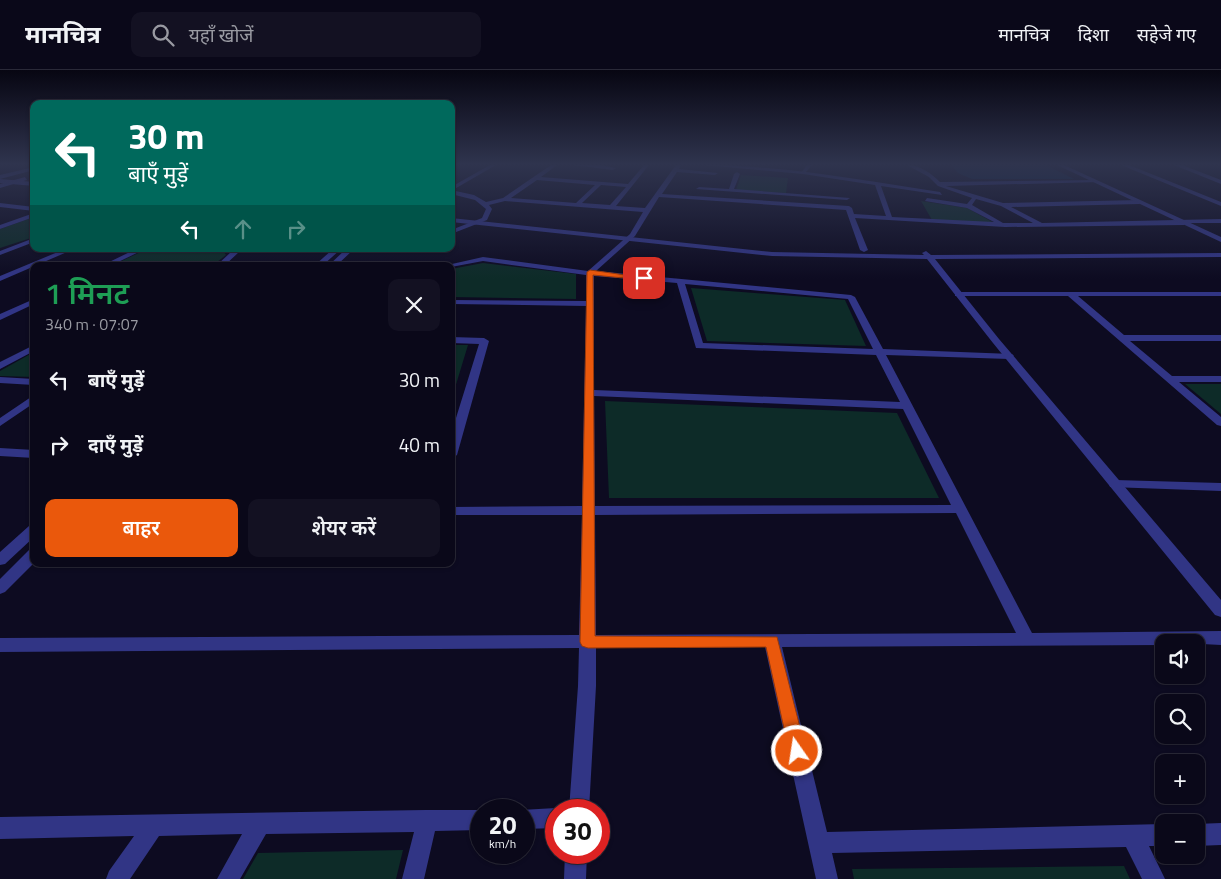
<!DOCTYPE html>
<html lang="hi">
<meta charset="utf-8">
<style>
body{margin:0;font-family:"Titillium Web","Noto Sans Devanagari",sans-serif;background:#131122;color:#f1f3f6;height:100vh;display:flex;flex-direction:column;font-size:19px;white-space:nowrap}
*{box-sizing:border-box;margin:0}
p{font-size:16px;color:#999aa2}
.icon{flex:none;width:28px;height:28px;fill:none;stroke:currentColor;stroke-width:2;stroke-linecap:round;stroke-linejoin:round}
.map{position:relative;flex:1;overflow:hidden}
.side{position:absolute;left:30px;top:192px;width:425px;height:305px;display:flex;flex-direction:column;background:#0a0819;border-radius:10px;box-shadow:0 1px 4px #0004,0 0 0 1px #2a2938}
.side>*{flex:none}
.guide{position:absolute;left:30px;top:30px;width:425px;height:152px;border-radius:10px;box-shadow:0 1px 4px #0004,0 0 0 1px #2a2938;background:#00695c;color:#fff;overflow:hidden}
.controls{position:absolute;left:1155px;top:564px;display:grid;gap:10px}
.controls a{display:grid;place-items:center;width:50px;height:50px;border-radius:10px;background:#0a0819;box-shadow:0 1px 4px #0004,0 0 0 1px #2a2938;font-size:25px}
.speed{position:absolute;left:470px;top:729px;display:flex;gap:10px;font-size:25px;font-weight:700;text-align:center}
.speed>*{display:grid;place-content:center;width:65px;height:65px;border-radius:50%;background:#0a0819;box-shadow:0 1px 4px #0004,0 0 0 1px #2a2938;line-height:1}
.speed small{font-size:12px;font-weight:400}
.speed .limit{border:8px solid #d22;background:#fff;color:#111}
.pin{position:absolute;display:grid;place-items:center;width:42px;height:42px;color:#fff;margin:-21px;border-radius:10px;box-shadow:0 2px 8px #0006}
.me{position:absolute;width:55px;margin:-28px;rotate:347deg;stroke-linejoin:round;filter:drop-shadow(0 0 4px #0008)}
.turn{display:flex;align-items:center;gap:18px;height:105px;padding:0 15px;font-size:22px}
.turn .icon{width:65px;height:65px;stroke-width:2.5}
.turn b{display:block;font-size:35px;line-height:42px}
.lanes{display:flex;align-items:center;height:48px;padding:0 15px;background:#0003;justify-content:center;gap:25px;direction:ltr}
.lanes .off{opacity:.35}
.round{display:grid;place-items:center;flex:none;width:52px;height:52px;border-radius:10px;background:#131122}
.summary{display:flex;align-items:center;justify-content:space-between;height:85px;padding:0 15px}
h1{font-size:30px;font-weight:600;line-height:38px;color:#1e9e55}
.button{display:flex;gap:10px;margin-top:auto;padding:10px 15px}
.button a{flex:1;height:58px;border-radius:10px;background:#ea580c;color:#fff;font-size:20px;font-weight:600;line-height:58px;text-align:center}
.button a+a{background:#131122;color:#f1f3f6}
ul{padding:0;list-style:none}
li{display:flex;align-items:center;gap:15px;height:65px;padding:0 15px}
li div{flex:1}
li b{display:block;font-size:19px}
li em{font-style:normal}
header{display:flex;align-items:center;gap:30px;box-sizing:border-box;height:70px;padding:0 25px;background:#0a0819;border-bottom:1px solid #2a2938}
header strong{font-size:24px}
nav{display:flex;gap:28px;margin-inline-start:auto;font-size:18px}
.search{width:350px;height:45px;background:#131122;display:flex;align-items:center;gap:12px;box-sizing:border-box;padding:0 18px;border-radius:10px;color:#999aa2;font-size:19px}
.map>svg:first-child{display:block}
.green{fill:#0d2b28}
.water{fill:#062244}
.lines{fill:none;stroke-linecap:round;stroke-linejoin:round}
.service{fill:#313585;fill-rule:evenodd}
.minor{fill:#313585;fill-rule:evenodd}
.tertiary{fill:#313585;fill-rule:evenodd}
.route{fill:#ea580c;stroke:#983908}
</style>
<header>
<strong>मानचित्र</strong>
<div class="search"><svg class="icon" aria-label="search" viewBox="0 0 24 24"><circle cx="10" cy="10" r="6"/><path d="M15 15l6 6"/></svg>यहाँ खोजें</div>
<nav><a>मानचित्र</a><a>दिशा</a><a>सहेजे गए</a></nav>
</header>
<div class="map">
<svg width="1221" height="809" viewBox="0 0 1221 809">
<rect width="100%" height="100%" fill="#0d0b21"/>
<!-- green -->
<path class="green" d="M741 105 788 108 786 123 736 120Z
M921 131 967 138 996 154 932 150Z
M34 147V167L0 178V159Z
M147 179H222L226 185 212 196H111Z
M483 193 576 204V229L451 227V199Z
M691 218 845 230 866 276 707 271Z
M451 275H468L451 331Z
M34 282V307L0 306V301Z
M1185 314H1221V344Z
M605 331 897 343 939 428H609Z
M403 780 396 809H243L258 783Z
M1124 796 1130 809H854L852 799Z"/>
<!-- water -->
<path class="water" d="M951 95H1046L1074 109H972L958 103Z"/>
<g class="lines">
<!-- service -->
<path class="service" d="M807 95H812L805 103H801Z
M34 275V281L0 299V292Z"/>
<!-- minor -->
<path class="minor" d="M551 95H557L541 107 628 114 644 95H649L616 136 645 138 673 99 676 95H681L679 99 718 103 715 105 677 102 662 124 849 136 852 138 854 144 886 146 875 115 803 104 703 95C783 95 861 110 940 122L942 125 881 116 892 147 994 152 967 138 925 131 927 128 967 134 972 128 938 116 929 107 907 95C920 95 932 104 940 112L1096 110 1099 112 946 116 1003 133 1139 130 1142 132 1139 134 1011 137 1042 153 1221 149V153H1187L1184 155 1005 157 855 148 868 180 864 182 860 180 846 140 659 127 635 166 596 201 851 225 855 227 883 279 1012 284 1014 286 1009 289 886 285 1032 563 1221 561V575L1164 572V575L782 577 827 762 1164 754V776H1149L1165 809H1142L1126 777 832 783 838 809H816L765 577 596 578V616L589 740H569L578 616 579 578 0 582V568L579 565 582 445H451V437L582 436 586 236 451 234V230L586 231V205L483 191 451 197 443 196 483 187 588 201 630 164 643 142 505 131 489 135 492 139 487 150 451 164V160L482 148 486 139 475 130 451 124V120L474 125 486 132 503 128ZM537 110 595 115 576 133 511 128ZM601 115 626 117 610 135 582 133ZM976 129 1001 136 1033 153H1003L972 135ZM594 206 677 213 696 278 876 285 900 332 594 320ZM685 214 848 229 873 279 703 273ZM594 326 903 339 951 435 595 436ZM956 443 1016 563 596 565 595 445Z
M573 95H600L616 98 613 100Z
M1121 95H1129L1221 132V136Z
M1174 95H1182L1221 110V114Z
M737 102 740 104 734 119 850 128 847 130 696 119 699 117 729 119 734 104Z
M25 107 27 110 0 118V114Z
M0 133 34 137V141L0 137Z
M34 143V147L0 159V155Z
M34 168V172L0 185V181Z
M65 179H74L0 211V206Z
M136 179H145L110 196H101Z
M230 179H236L239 182 224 196H216L231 182Z
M955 222H1221V226H1078L1124 265H1221V271H1130L1172 306H1221V312H1179L1221 347V356L1217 355 1068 226H955Z
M34 229V234L0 250V244Z
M451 267 484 268 489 271 457 385 451 389V364L479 274 451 273Z
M0 307 34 309V315L0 313Z
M34 325V333L0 356V348Z
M0 378 34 380V388L0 386Z
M1115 410 1221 413V421L1110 417 1109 414 1110 411Z
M556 738 562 740H556V758L524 759V740H521Z
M425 740H482L481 760 435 761 424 809H402L414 762 266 764 240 809H217L242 764 159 766 130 809H106L109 801 134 766 0 769V747Z
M1221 753V775L1196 776V754Z
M565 782H587L586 809H564Z"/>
<!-- tertiary -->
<path class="tertiary" d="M490 95H496L451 121V117Z
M1057 95H1064L1221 167V172Z
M34 97V100L0 109V105Z
M0 109 34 112V116L0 113Z
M451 148 772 182 924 185 922 183 926 181 931 185 1221 183V187L935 189 999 269 1221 530V547L1215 545 993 273 927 189 772 186 451 152Z
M333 179H341L322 196H314Z
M346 179H354L336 196H328Z
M34 454V467L5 494 0 495V482L29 456Z
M34 479V493L5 522 0 524V509L29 480Z"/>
</g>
<!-- sky -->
<linearGradient id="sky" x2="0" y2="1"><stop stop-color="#070612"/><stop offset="0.45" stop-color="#2f344e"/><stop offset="1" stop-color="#2f344e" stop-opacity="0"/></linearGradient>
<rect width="1221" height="209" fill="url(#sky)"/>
<!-- route -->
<path class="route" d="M590 200 647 208 644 210 593 205 595 566 777 567 806 681 804 687 797 689 791 687 789 681 766 577 588 578 582 576 580 572 587 202Z"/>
</svg>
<div class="controls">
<a><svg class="icon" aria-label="sound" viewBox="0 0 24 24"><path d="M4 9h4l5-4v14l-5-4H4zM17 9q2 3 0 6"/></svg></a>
<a><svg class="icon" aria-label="search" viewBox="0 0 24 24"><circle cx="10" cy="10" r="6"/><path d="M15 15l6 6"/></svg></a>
<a>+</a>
<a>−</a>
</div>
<div class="speed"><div>20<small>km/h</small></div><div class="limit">30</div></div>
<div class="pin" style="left:644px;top:208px;background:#d93025"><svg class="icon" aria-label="arrive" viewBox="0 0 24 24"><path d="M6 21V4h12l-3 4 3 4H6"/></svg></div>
<svg class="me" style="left:797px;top:681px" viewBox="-20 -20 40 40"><circle r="17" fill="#ea580c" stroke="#fff" stroke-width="3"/><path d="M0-11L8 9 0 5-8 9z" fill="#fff"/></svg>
<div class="guide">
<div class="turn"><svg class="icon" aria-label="left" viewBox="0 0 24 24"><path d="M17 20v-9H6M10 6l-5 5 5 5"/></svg><div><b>30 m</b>बाएँ मुड़ें</div></div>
<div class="lanes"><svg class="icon" aria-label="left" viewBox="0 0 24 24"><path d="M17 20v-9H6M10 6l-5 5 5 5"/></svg><svg class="icon off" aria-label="ahead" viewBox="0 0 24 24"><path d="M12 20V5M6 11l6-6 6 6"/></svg><svg class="icon off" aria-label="right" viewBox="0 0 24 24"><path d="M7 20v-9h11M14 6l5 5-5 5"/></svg></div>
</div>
<section class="side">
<div class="summary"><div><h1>1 मिनट</h1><p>340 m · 07:07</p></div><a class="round"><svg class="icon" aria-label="close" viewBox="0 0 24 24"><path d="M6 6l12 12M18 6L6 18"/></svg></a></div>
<ul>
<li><svg class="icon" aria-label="left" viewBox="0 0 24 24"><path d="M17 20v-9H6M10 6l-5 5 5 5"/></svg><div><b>बाएँ मुड़ें</b></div><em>30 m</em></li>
<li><svg class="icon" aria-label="right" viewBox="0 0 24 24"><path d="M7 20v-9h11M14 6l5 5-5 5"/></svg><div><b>दाएँ मुड़ें</b></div><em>40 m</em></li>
</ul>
<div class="button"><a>बाहर</a><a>शेयर करें</a></div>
</section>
</div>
